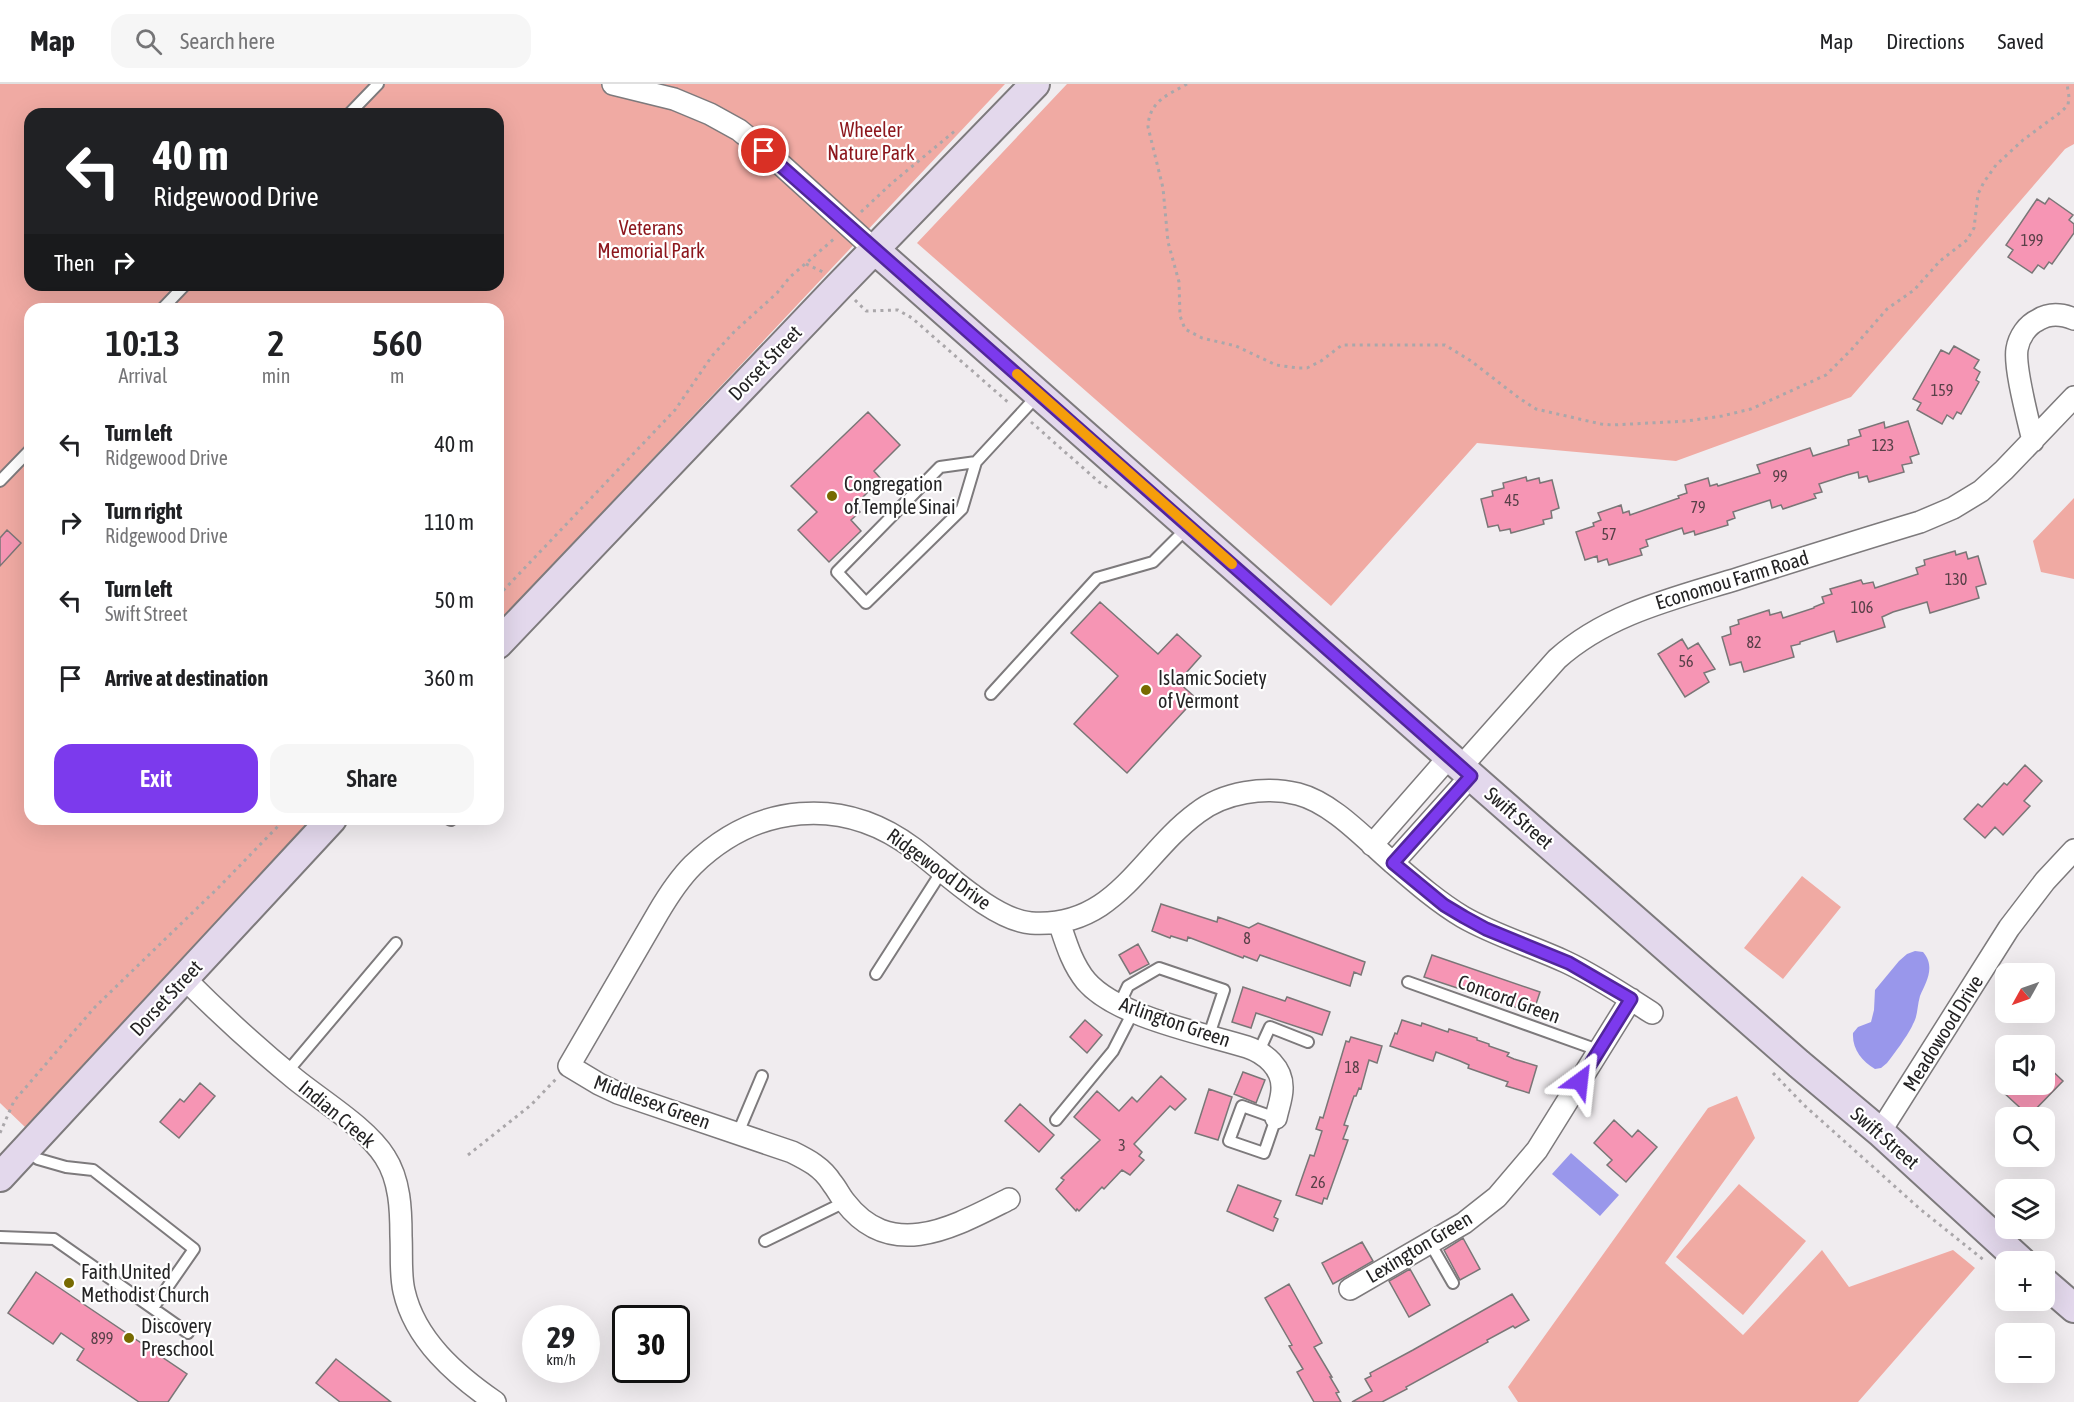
<!DOCTYPE html>
<meta charset="utf-8">
<style>
body{margin:0;font-family:"Asap Condensed",sans-serif;background:#f6f6f6;color:#202124;height:100vh;display:flex;flex-direction:column;font-size:22px;white-space:nowrap}
*{box-sizing:border-box;margin:0}
p{font-size:20px;color:#757577}
.icon{flex:none;width:33px;height:33px;fill:none;stroke:currentColor;stroke-width:2;stroke-linecap:round;stroke-linejoin:round}
.map{position:relative;flex:1;overflow:hidden}
.panel{position:absolute;left:24px;top:219px;width:480px;height:522px;display:flex;flex-direction:column;background:#fff;border-radius:18px;box-shadow:0 6px 24px #0002}
.panel>*{flex:none}
.banner{position:absolute;left:24px;top:24px;width:480px;height:183px;border-radius:18px;box-shadow:0 6px 24px #0002;background:#202124;color:#fff;overflow:hidden}
.needle{width:39px;rotate:230deg}
.controls{position:absolute;left:1995px;top:879px;display:grid;gap:12px}
.controls a{display:grid;place-items:center;width:60px;height:60px;border-radius:12px;background:#fff;box-shadow:0 6px 24px #0002;font-size:30px}
.speed{position:absolute;left:522px;top:1221px;display:flex;gap:12px;font-size:30px;font-weight:700;text-align:center}
.speed>*{display:grid;place-content:center;width:78px;height:78px;border-radius:50%;background:#fff;box-shadow:0 6px 24px #0002;line-height:1}
.speed small{font-size:15px;font-weight:400}
.speed .limit{border:3px solid #111;border-radius:9px;background:#fff;color:#111}
.pin{position:absolute;display:grid;place-items:center;width:51px;height:51px;color:#fff;margin:-26px;border:3px solid #fff;border-radius:50%;box-shadow:0 2px 6px #0007}
.me{position:absolute;width:66px;margin:-33px;rotate:30deg;stroke-linejoin:round;filter:drop-shadow(0 0 4px #0008)}
.turn{display:flex;align-items:center;gap:21px;height:126px;padding:0 30px;font-size:27px}
.turn .icon{width:78px;height:78px;stroke-width:2.5}
.turn b{display:block;font-size:42px;line-height:51px}
.then{display:flex;align-items:center;height:57px;padding:0 30px;background:#0003;gap:12px;font-size:22px}
.eta{display:flex;justify-content:space-evenly;align-items:center;height:102px;text-align:center}
.eta b{font-size:36px;font-weight:600;line-height:42px}
.button{display:flex;gap:12px;margin-top:auto;padding:12px 30px}
.button a{flex:1;height:69px;border-radius:18px;background:#7c3aed;color:#fff;font-size:24px;font-weight:600;line-height:69px;text-align:center}
.button a+a{background:#f6f6f6;color:#202124}
ul{padding:0;list-style:none}
li{display:flex;align-items:center;gap:18px;height:78px;padding:0 30px}
li div{flex:1}
li b{display:block;font-size:22px}
li em{font-style:normal}
header{display:flex;align-items:center;gap:36px;box-sizing:border-box;height:84px;padding:0 30px;background:#fff;border-bottom:2px solid #e0e0e0}
header strong{font-size:28px}
nav{display:flex;gap:33px;margin-inline-start:auto;font-size:21px}
.search{width:420px;height:54px;background:#f6f6f6;display:flex;align-items:center;gap:15px;box-sizing:border-box;padding:0 21px;border-radius:18px;color:#757577;font-size:22px}
.map>svg:first-child{display:block}
.green{fill:#f0aaa3;fill-rule:evenodd}
.water{fill:#9997eb}
.building{fill:#f695b4;stroke:#7a7677;stroke-width:1.5}
.lines{fill:none;stroke-linecap:round;stroke-linejoin:round}
.lane-casing{stroke:#7d7a7c;stroke-width:14}
.street-casing{stroke:#7d7a7c;stroke-width:24}
.secondary-casing{stroke:#7d7a7c;stroke-width:32}
.path{stroke:#aaa7aa;stroke-width:3;stroke-dasharray:3 4.5;stroke-linecap:butt}
.lane{stroke:#fff;stroke-width:10}
.street{stroke:#fff;stroke-width:21}
.secondary{stroke:#e3d8ec;stroke-width:28}
.route-casing{stroke:#51269a;stroke-width:15}
.route{stroke:#7c3aed;stroke-width:10}
.slow{stroke:#f59e0b;stroke-width:10}
.poi-dot{fill:#776a01;stroke:#fff;stroke-width:2}
.labels{text-anchor:middle;stroke-width:4.5;stroke-linejoin:round;paint-order:stroke}
.number-label{font-size:16px;fill:#584048}
.park-label{font-size:20px;fill:#8c161c;stroke:#fff}
.street-label{font-size:20px;fill:#242324;stroke:#fff}
.poi-label{font-size:20px;fill:#242324;stroke:#fff;text-anchor:start}
</style>
<header>
<strong>Map</strong>
<div class="search"><svg class="icon" aria-label="search" viewBox="0 0 24 24"><circle cx="10" cy="10" r="6"/><path d="M15 15l6 6"/></svg>Search here</div>
<nav><a>Map</a><a>Directions</a><a>Saved</a></nav>
</header>
<div class="map">
<svg width="2074" height="1318" viewBox="0 0 2074 1318">
<rect width="100%" height="100%" fill="#f0ecef"/>
<!-- green -->
<path class="green" d="M0 0H1005L498 539V225H30V735H314L25 1043 0 1019ZM30 30H498V201H30Z
M1067 0H2074V60L2065 65 1851 313 1676 377 1477 359 1331 522 917 159Z
M2074 414V495L2041 488 2033 457Z
M1802 792 1841 823 1783 895 1744 864Z
M1737 1012 1755 1054 1665 1179 1743 1251 1822 1166 1849 1203 1953 1166 1975 1184 1858 1318H1518L1508 1303 1708 1024Z
M1739 1100 1806 1157 1743 1231 1676 1173Z"/>
<!-- water -->
<path class="water" d="M1915 867 1923 868C1936 883 1926 898 1920 912 1917 922 1918 932 1913 940 1909 950 1894 970 1887 979L1881 984 1875 985C1862 977 1852 965 1853 949L1858 943 1871 938 1874 926 1875 906 1899 877 1907 870Z
M1571 1069 1619 1111 1600 1132 1552 1090Z"/>
<!-- building -->
<path class="building" d="M2049 114 2073 131 2069 136 2074 140V149L2052 180 2049 178 2044 185 2038 181 2032 189 2008 173 2013 166 2006 161 2037 115 2045 120Z
M1954 262 1979 276 1974 284 1980 288 1976 296 1979 298 1961 330 1957 328 1953 335 1947 331 1942 340 1917 326 1921 319 1913 315 1941 266 1949 270Z
M868 328 900 361 874 387 881 395 854 422 860 428 851 436 861 447 829 478 798 446 817 428 791 402Z
M1908 337 1919 370 1910 373 1912 379 1902 381 1904 388 1869 398 1867 392 1859 394 1858 388 1847 391 1819 400 1822 408 1814 410 1816 414 1783 425 1781 421 1772 424 1770 416 1733 428 1735 434 1727 437 1728 441 1695 451 1694 447 1684 450 1682 444 1646 456 1648 462 1640 465 1642 471 1609 481 1607 475 1598 478 1597 472 1585 476 1576 448 1594 442 1593 439 1601 436 1598 429 1621 421 1623 429 1629 427 1630 431 1679 414 1678 412 1687 409 1685 401 1708 394 1710 402 1717 400 1718 402 1760 389 1757 381 1810 364 1813 372 1849 361 1848 356 1861 352 1859 346 1884 338 1885 344Z
M1526 393 1527 397 1539 394 1540 399 1552 396 1559 424 1551 427 1552 434 1543 436 1544 440 1511 449 1510 445 1500 447 1498 441 1488 443 1481 415 1493 412 1492 407 1504 404 1503 399Z
M7 446 21 459 0 482V454Z
M1955 467 1956 471 1966 468 1968 475 1978 472 1986 500 1976 503 1979 514 1930 529 1927 518 1893 528 1882 533 1885 543 1837 558 1834 547 1800 558V560L1791 562 1794 573 1744 588 1741 578 1730 581 1722 553 1731 550 1730 543 1739 540 1738 536 1769 526 1770 531 1781 528 1783 534 1814 524V523L1824 519 1822 513 1832 510 1830 505 1861 496 1863 500 1873 498 1875 504 1918 490 1916 484 1925 481 1924 476Z
M1100 518 1158 570 1177 550 1201 572 1178 598 1196 614 1127 689 1074 640 1118 592 1071 549Z
M1682 555 1688 565 1698 559 1715 585 1704 589 1709 598 1685 613 1658 570Z
M2025 681 2042 697 2024 717 2030 722 2003 751 1995 743 1985 754 1964 735 1978 720 1982 723 2004 699 2007 701Z
M1161 820 1217 838 1218 833 1249 844 1258 839 1365 878 1361 891 1354 888 1350 902 1260 871 1257 877 1244 872 1243 874 1188 853 1187 857 1171 852 1170 854 1152 847Z
M1138 860 1149 880 1130 890 1119 871Z
M1432 871 1540 908 1533 929 1424 893Z
M1243 903 1285 917 1287 913 1330 928 1322 951 1256 929 1251 944 1232 938Z
M1085 936 1102 951 1087 969 1070 953Z
M1402 936 1421 942 1422 939 1448 948 1449 945 1477 954V956L1489 960V962L1509 969 1507 972 1514 975 1537 982 1529 1009 1506 1002 1508 998 1468 984 1469 981 1460 977 1436 968 1433 977 1390 962 1395 949 1397 950Z
M1351 953 1382 962 1377 979 1369 976 1361 1005 1359 1004 1356 1012H1354L1344 1041 1348 1042 1343 1055 1348 1056 1327 1115 1324 1114 1322 1120 1296 1111 1310 1071 1314 1072 1322 1047 1316 1045 1320 1033 1323 1034 1346 957 1349 958Z
M2044 979 2063 997 2029 1032 2003 1008 2011 1000H2044Z
M1243 988 1265 996 1256 1019 1234 1010Z
M1161 992 1186 1015 1175 1026 1170 1022 1134 1060 1142 1068 1139 1072 1144 1076 1130 1091 1122 1086 1104 1105 1102 1103 1079 1127 1077 1125 1076 1127 1056 1105 1064 1096 1061 1094 1100 1056 1074 1033 1097 1007 1119 1027 1132 1013 1137 1018Z
M200 999 215 1012 179 1054 160 1038 180 1015 184 1018Z
M1209 1005 1232 1013 1218 1056 1195 1049Z
M1020 1020 1054 1051 1039 1068 1005 1037Z
M1614 1036 1632 1053 1638 1046 1657 1063 1626 1098 1607 1081 1612 1076 1594 1059Z
M1238 1101 1281 1117 1274 1133 1278 1135 1273 1147 1227 1127Z
M1463 1154 1480 1185 1460 1196 1444 1166Z
M1362 1158 1373 1177 1333 1200 1322 1179Z
M1410 1185 1430 1221 1409 1233 1389 1197Z
M36 1188 187 1290 168 1318H139L77 1276 84 1265 61 1249 53 1260 8 1229Z
M1289 1200 1322 1259 1314 1263 1332 1293H1330L1339 1308 1336 1309 1341 1318H1314L1297 1288 1303 1285 1289 1262 1292 1261 1265 1214Z
M1512 1210 1529 1236 1515 1244 1513 1242 1487 1256 1488 1258 1406 1303 1407 1305 1382 1318H1352L1372 1307 1365 1295 1371 1292 1370 1289 1413 1266Z
M336 1275 391 1318H340L316 1299Z"/>
<g class="lines">
<!-- lane casing -->
<g class="lane-casing">
<path id="lane" d="M349 30 378 0
M162 225 185 201
M976 378 962 425 866 519 837 488 940 383 976 378 1037 312
M0 397 30 366
M991 610 1097 494 1153 478 1187 444
M449 735 451 736
M876 890 942 787
M1408 898 1598 966
M1119 921 1128 902 1159 884 1224 906 1209 951
M1259 967 1270 943 1308 958
M287 988 396 859
M1242 1022 1276 1034 1264 1069 1229 1057Z
M1056 1036 1113 967 1133 928
M738 1049 762 992
M26 1065 38 1075 66 1083 93 1086 194 1165 153 1224
M0 1153 54 1155 188 1249
M765 1157 845 1118
M1430 1159 1453 1199"/>
</g>
<!-- street casing -->
<g class="street-casing">
<path id="street" d="M613 0 674 15 710 30 739 46 777 77 874 165
M2033 357C2028 335 2014 284 2017 265 2019 253 2027 241 2038 236 2049 229 2062 230 2074 235
M1461 683 1557 575C1608 529 1676 514 1740 494 1800 475 1860 456 1920 438L1953 424 1981 407 2004 386 2074 313
M1372 761 1449 673
M1393 779 1471 692
M1059 838C1066 859 1072 880 1086 897 1117 933 1202 949 1247 963 1265 969 1283 984 1282 1005 1282 1014 1278 1024 1276 1034
M184 894C219 929 257 964 295 995 322 1017 367 1044 385 1073 400 1096 401 1126 401 1152 402 1170 400 1190 404 1207 415 1256 456 1291 495 1318
M1880 1048 2009 844 2045 797 2074 766
M1009 1115C955 1142 892 1179 845 1118 840 1112 837 1105 832 1099 822 1083 808 1076 792 1068L618 1009 599 1000 569 982 658 829C668 812 679 795 693 781 756 720 842 711 913 764 943 786 993 836 1031 839 1115 845 1140 771 1197 729 1224 708 1265 702 1298 710 1333 719 1366 756 1393 779 1415 798 1438 818 1463 833 1496 852 1532 862 1566 878 1596 892 1624 911 1652 929
M1350 1205 1464 1139 1497 1113 1537 1066 1631 915"/>
</g>
<!-- secondary casing -->
<g class="secondary-casing">
<path id="secondary" d="M874 165 1471 692 1799 980 1880 1048 2022 1178
M498 560 839 202 1035 0
M0 1093 332 735
M2044 1198 2074 1224"/>
</g>
<!-- path -->
<path class="path" d="M1187 0C1168 11 1149 17 1148 43L1163 104 1168 158 1179 198 1180 232 1185 245 1202 254 1236 262 1276 281 1298 284H1307L1321 277 1342 261H1445L1471 277 1519 314 1536 325 1601 340 1612 341 1687 337 1722 332 1751 325 1826 291 1852 265 1887 225 1914 206 1940 177 1967 156 1974 144 1978 110 1984 98 1996 81 2023 56 2061 28 2068 21 2069 13 2067 0
M861 128 892 99 956 46
M806 180 823 188
M855 216 866 227 898 226 912 234 1010 320
M1031 338 1099 398 1108 404
M498 512 675 326 712 272 734 248 777 209 790 193 835 154
M1773 989 1804 1021 1920 1125 1985 1177
M0 1049 14 1017 95 923 219 803 285 735
M468 1071 531 1021 557 994"/>
<!-- lane -->
<use href="#lane" class="lane"/>
<!-- street -->
<use href="#street" class="street"/>
<!-- secondary -->
<use href="#secondary" class="secondary"/>
</g>
<g class="lines">
<!-- route casing -->
<g class="route-casing">
<path id="route" d="M764 67 1471 692 1393 779 1444 821 1464 833 1486 845 1569 879 1631 915 1580 997"/>
</g>
<!-- route -->
<use href="#route" class="route"/>
<!-- slow -->
<path class="slow" d="M1017 290 1232 480"/>
</g>
<!-- markers -->
<g class="poi-dot">
<circle cx="832" cy="412" r="6"/>
<circle cx="1146" cy="606" r="6"/>
<circle cx="69" cy="1199" r="6"/>
<circle cx="129" cy="1254" r="6"/>
</g>
<g class="labels">
<!-- number labels -->
<g class="number-label">
<text x="2032" y="162">199</text>
<text x="1942" y="312">159</text>
<text x="1883" y="367">123</text>
<text x="1780" y="398">99</text>
<text x="1512" y="422">45</text>
<text x="1698" y="429">79</text>
<text x="1609" y="456">57</text>
<text x="1956" y="501">130</text>
<text x="1862" y="529">106</text>
<text x="1754" y="564">82</text>
<text x="1686" y="583">56</text>
<text x="1247" y="860">8</text>
<text x="1352" y="989">18</text>
<text x="1122" y="1067">3</text>
<text x="1318" y="1104">26</text>
<text x="102" y="1260">899</text>
</g>
<!-- park labels -->
<g class="park-label">
<text x="871" y="53">Wheeler<tspan x="871" dy="23">Nature Park</tspan></text>
<text x="651" y="151">Veterans<tspan x="651" dy="23">Memorial Park</tspan></text>
</g>
<!-- street labels -->
<g class="street-label">
<text transform="translate(765 279) rotate(-46)" y="7">Dorset Street</text>
<text transform="translate(1732 496) rotate(-17)" y="7">Economou Farm Road</text>
<text transform="translate(1519 734) rotate(41)" y="7">Swift Street</text>
<text transform="translate(939 785) rotate(36)" y="7">Ridgewood Drive</text>
<text transform="translate(166 914) rotate(-47)" y="7">Dorset Street</text>
<text transform="translate(1509 915) rotate(20)" y="7">Concord Green</text>
<text transform="translate(1175 938) rotate(19)" y="7">Arlington Green</text>
<text transform="translate(1943 949) rotate(-58)" y="7">Meadowood Drive</text>
<text transform="translate(652 1018) rotate(20)" y="7">Middlesex Green</text>
<text transform="translate(337 1030) rotate(40)" y="7">Indian Creek</text>
<text transform="translate(1885 1054) rotate(41)" y="7">Swift Street</text>
<text transform="translate(1419 1163) rotate(-31)" y="7">Lexington Green</text>
</g>
<!-- poi labels -->
<g class="poi-label">
<text x="844" y="407">Congregation<tspan x="844" dy="23">of Temple Sinai</tspan></text>
<text x="1158" y="601">Islamic Society<tspan x="1158" dy="23">of Vermont</tspan></text>
<text x="81" y="1195">Faith United<tspan x="81" dy="23">Methodist Church</tspan></text>
<text x="141" y="1249">Discovery<tspan x="141" dy="23">Preschool</tspan></text>
</g>
</g>
</svg>
<div class="controls">
<a><svg class="needle" viewBox="-14 -14 28 28"><path d="M0-13l5 13h-10z" fill="#e53935"/><path d="M0 13l5-13h-10z" fill="#757577"/></svg></a>
<a><svg class="icon" aria-label="sound" viewBox="0 0 24 24"><path d="M4 9h4l5-4v14l-5-4H4zM17 9q2 3 0 6"/></svg></a>
<a><svg class="icon" aria-label="search" viewBox="0 0 24 24"><circle cx="10" cy="10" r="6"/><path d="M15 15l6 6"/></svg></a>
<a><svg class="icon" aria-label="layers" viewBox="0 0 24 24"><path d="M12 4l9 5-9 5-9-5zM3 14l9 5 9-5"/></svg></a>
<a>+</a>
<a>−</a>
</div>
<div class="speed"><div>29<small>km/h</small></div><div class="limit">30</div></div>
<div class="pin" style="left:764px;top:67px;background:#d93025"><svg class="icon" aria-label="arrive" viewBox="0 0 24 24"><path d="M6 21V4h12l-3 4 3 4H6"/></svg></div>
<svg class="me" style="left:1580px;top:997px" viewBox="-20 -20 40 40"><path d="M0-17L14 15 0 8-14 15z" fill="#7c3aed" stroke="#fff" stroke-width="4"/></svg>
<div class="banner">
<div class="turn"><svg class="icon" aria-label="left" viewBox="0 0 24 24"><path d="M17 20v-9H6M10 6l-5 5 5 5"/></svg><div><b>40 m</b>Ridgewood Drive</div></div>
<div class="then">Then<svg class="icon" aria-label="right" viewBox="0 0 24 24"><path d="M7 20v-9h11M14 6l5 5-5 5"/></svg></div>
</div>
<section class="panel">
<div class="eta">
<div><b>10:13</b><p>Arrival</p></div>
<div><b>2</b><p>min</p></div>
<div><b>560</b><p>m</p></div>
</div>
<ul>
<li><svg class="icon" aria-label="left" viewBox="0 0 24 24"><path d="M17 20v-9H6M10 6l-5 5 5 5"/></svg><div><b>Turn left</b><p>Ridgewood Drive</p></div><em>40 m</em></li>
<li><svg class="icon" aria-label="right" viewBox="0 0 24 24"><path d="M7 20v-9h11M14 6l5 5-5 5"/></svg><div><b>Turn right</b><p>Ridgewood Drive</p></div><em>110 m</em></li>
<li><svg class="icon" aria-label="left" viewBox="0 0 24 24"><path d="M17 20v-9H6M10 6l-5 5 5 5"/></svg><div><b>Turn left</b><p>Swift Street</p></div><em>50 m</em></li>
<li><svg class="icon" aria-label="arrive" viewBox="0 0 24 24"><path d="M6 21V4h12l-3 4 3 4H6"/></svg><div><b>Arrive at destination</b></div><em>360 m</em></li>
</ul>
<div class="button"><a>Exit</a><a>Share</a></div>
</section>
</div>
